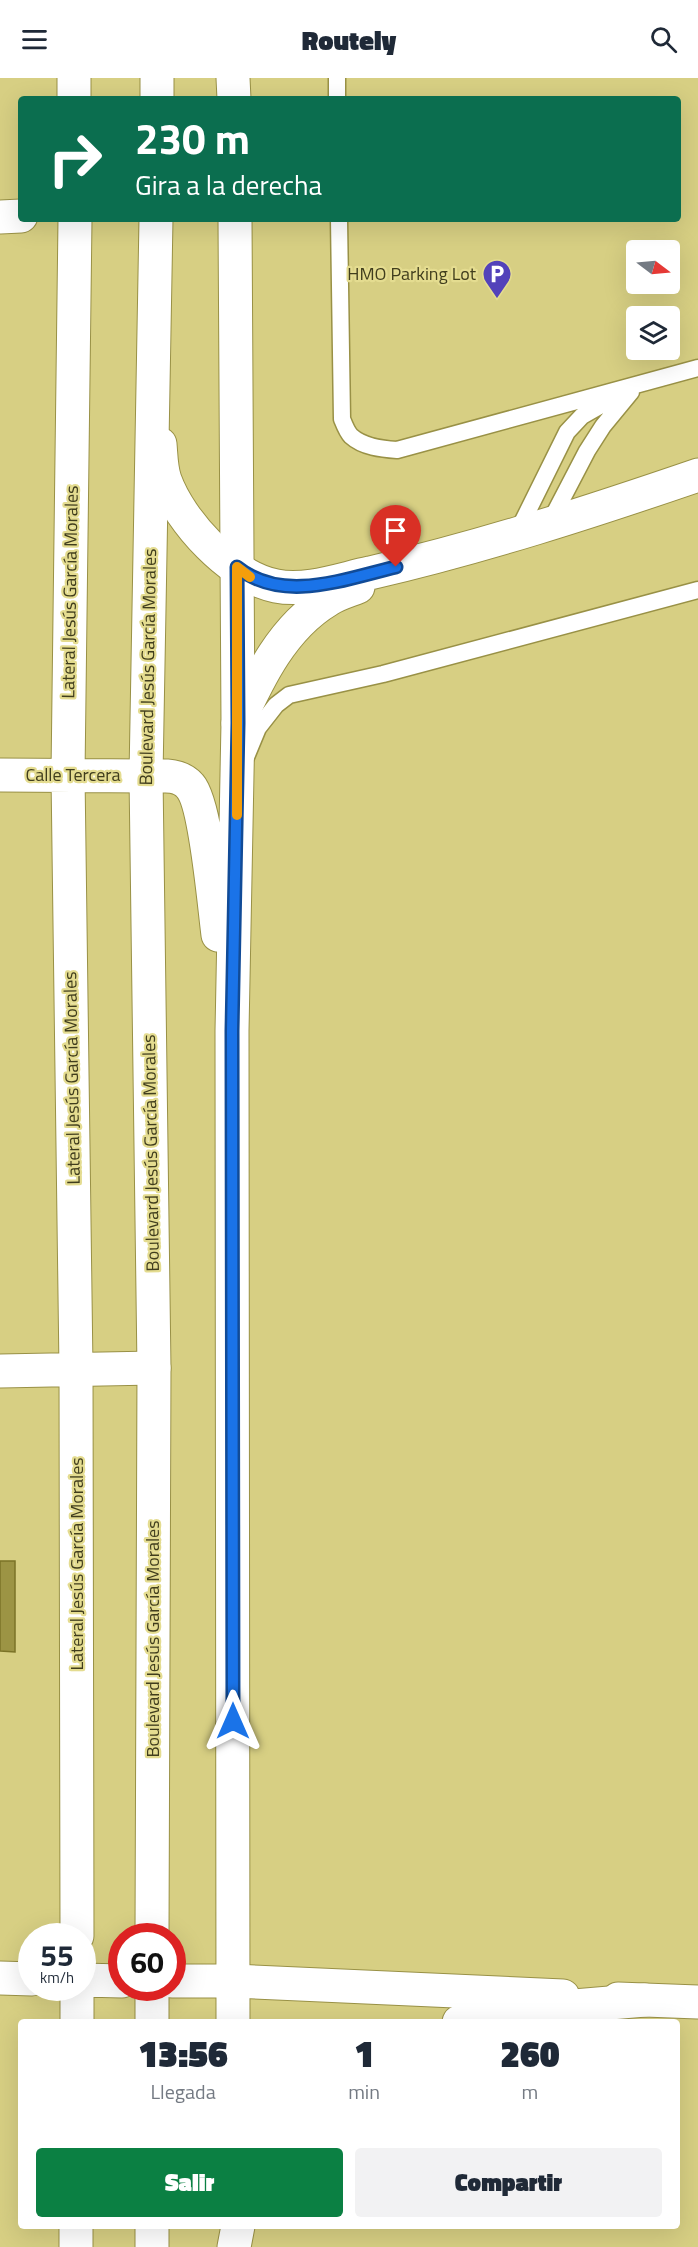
<!DOCTYPE html>
<html lang="es">
<meta charset="utf-8">
<style>
body{margin:0;font-family:"Titillium Web",sans-serif;background:#f2f2f3;color:#1f2937;height:100vh;display:flex;flex-direction:column;font-size:22px;white-space:nowrap}
*{box-sizing:border-box;margin:0}
p{font-size:20px;color:#747a83}
.icon{flex:none;width:33px;height:33px;fill:none;stroke:currentColor;stroke-width:2;stroke-linecap:round;stroke-linejoin:round}
.map{position:relative;flex:1;overflow:hidden}
.details{position:absolute;left:18px;top:1941px;width:662px;height:210px;display:flex;flex-direction:column;background:#fff;border-radius:6px;box-shadow:0 6px 24px #0002}
.details>*{flex:none}
.guide{position:absolute;left:18px;top:18px;width:663px;height:126px;border-radius:6px;box-shadow:0 6px 24px #0002;background:#0b6e4f;color:#fff;overflow:hidden}
.needle{width:39px;rotate:106deg}
.controls{position:absolute;left:626px;top:162px;display:grid;gap:12px}
.controls a{display:grid;place-items:center;width:54px;height:54px;border-radius:6px;background:#fff;box-shadow:0 6px 24px #0002;font-size:30px}
.speed{position:absolute;left:18px;top:1845px;display:flex;gap:12px;font-size:30px;font-weight:700;text-align:center}
.speed>*{display:grid;place-content:center;width:78px;height:78px;border-radius:50%;background:#fff;box-shadow:0 6px 24px #0002;line-height:1}
.speed small{font-size:15px;font-weight:400}
.speed .limit{border:9px solid #d22;background:#fff;color:#111}
.pin{position:absolute;display:grid;place-items:center;width:51px;height:51px;color:#fff;margin:-62px -26px;border-radius:50% 50% 50% 0;rotate:-45deg;box-shadow:0 0 6px #0007}
.pin .icon{rotate:45deg}
.me{position:absolute;width:66px;margin:-33px;rotate:0deg;stroke-linejoin:round;filter:drop-shadow(0 0 4px #0008)}
.turn{display:flex;align-items:center;gap:21px;height:126px;padding:0 18px;font-size:27px}
.turn .icon{width:78px;height:78px;stroke-width:2.5}
.turn b{display:block;font-size:42px;line-height:51px}
.eta{display:flex;justify-content:space-evenly;align-items:center;height:102px;text-align:center}
.eta b{font-size:36px;font-weight:800;line-height:42px}
.action{display:flex;gap:12px;margin-top:auto;padding:12px 18px}
.action a{flex:1;height:69px;border-radius:6px;background:#0b8043;color:#fff;font-size:24px;font-weight:800;line-height:69px;text-align:center}
.action a+a{background:#f2f2f3;color:#1f2937}
header{display:flex;justify-content:space-between;align-items:center;height:78px;padding:0 18px;background:#fff;font-size:27px;font-weight:800}
.map>svg:first-child{display:block}
.building{fill:#9c9444;stroke:#7b7327;stroke-width:1.5}
.lines{fill:none;stroke-linecap:round;stroke-linejoin:round}
.lane-casing{stroke:#999146;stroke-width:19}
.street-casing{stroke:#999146;stroke-width:35}
.primary-casing{stroke:#999146;stroke-width:35}
.lane{stroke:#fff;stroke-width:16}
.street{stroke:#fff;stroke-width:33}
.primary{stroke:#fff;stroke-width:33}
.route-casing{stroke:#114b97;stroke-width:15}
.route{stroke:#1a73e8;stroke-width:10}
.slow{stroke:#f59e0b;stroke-width:10}
.labels{text-anchor:middle;stroke-width:4.5;stroke-linejoin:round;paint-order:stroke}
.poi-label{font-size:18px;fill:#403d1d;stroke:#e4dc90;text-anchor:end}
.street-label{font-size:18px;fill:#403d1d;stroke:#e4dc90}
</style>
<header><svg class="icon" aria-label="menu" viewBox="0 0 24 24"><path d="M4 6h16M4 12h16M4 18h16"/></svg>Routely<svg class="icon" aria-label="search" viewBox="0 0 24 24"><circle cx="10" cy="10" r="6"/><path d="M15 15l6 6"/></svg></header>
<div class="map">
<svg width="698" height="2169" viewBox="0 0 698 2169">
<rect width="100%" height="100%" fill="#d7cf83"/>
<!-- building -->
<path class="building" d="M0 1483H15V1574L0 1573Z"/>
<g class="lines">
<!-- lane casing -->
<g class="lane-casing">
<path id="lane" d="M337 0V21
M339 141 342 341C344 346 347 354 351 358 363 369 382 371 397 372L698 290
M550 444 587 373 603 348 631 314
M517 455 567 354 582 338 617 318
M246 679 258 650 276 627 289 617 383 596 698 512"/>
</g>
<!-- street casing -->
<g class="street-casing">
<path id="street" d="M74 0V21
M0 139 21 138
M75 141 68 697 76 1291 77 1858
M160 366C161 377 161 391 165 402 180 444 231 499 276 508 307 514 341 501 370 495 482 469 590 434 698 397
M238 645C259 599 283 549 328 522 337 516 348 513 358 509
M0 697 146 698
M0 1293 154 1290
M0 1900 32 1901
M82 1902 122 1903
M172 1903H233L563 1918
M618 1921 698 1924
M77 1944V1910
M76 2169V2148"/>
</g>
<!-- primary casing -->
<g class="primary-casing">
<path id="primary" d="M233 0 234 21
M157 21V0
M146 698C160 698 179 695 190 708 206 726 214 827 218 857
M152 1858 154 1290 146 698 156 141
M152 1910V1944
M233 1944 232 953 238 645 235 141
M459 1944 503 1934 645 1922
M152 2148V2169
M234 2169 238 2148"/>
</g>
<!-- lane -->
<use href="#lane" class="lane"/>
<!-- street -->
<use href="#street" class="street"/>
<!-- primary -->
<use href="#primary" class="primary"/>
</g>
<g class="lines">
<!-- route casing -->
<g class="route-casing">
<path id="route" d="M233 1643 232 953 238 645 237 489C283 526 344 501 396 489"/>
</g>
<!-- route -->
<use href="#route" class="route"/>
<!-- slow -->
<path class="slow" d="M237 737V489L250 499"/>
</g>
<!-- icons -->
<defs>
<g id="parking-pin" transform="scale(1.5)"><path d="M0 17L-7.5 6A9.5 9.5 0 1 1 7.5 6Z" fill="#5342ba" stroke="#e4dc90"/><path d="M-3.5-5.5H1a3.5 3.5 0 0 1 0 7H-1V5.5H-3.5ZM-1-3.4V-.6H.8a1.4 1.4 0 0 0 0-2.8Z" fill="#fff"/></g>
</defs>
<g fill-rule="evenodd">
<use href="#parking-pin" x="497" y="196"/>
</g>
<g class="labels">
<!-- poi labels -->
<g class="poi-label">
<text x="476" y="202">HMO Parking Lot</text>
</g>
<!-- street labels -->
<g class="street-label">
<text transform="translate(70 514) rotate(-89)" y="6">Lateral Jesús García Morales</text>
<text transform="translate(148 589) rotate(-89)" y="6">Boulevard Jesús García Morales</text>
<text x="73" y="703">Calle Tercera</text>
<text transform="translate(72 1000) rotate(-91)" y="6">Lateral Jesús García Morales</text>
<text transform="translate(151 1075) rotate(-91)" y="6">Boulevard Jesús García Morales</text>
<text transform="translate(77 1486) rotate(-90)" y="6">Lateral Jesús García Morales</text>
<text transform="translate(153 1561) rotate(-90)" y="6">Boulevard Jesús García Morales</text>
</g>
</g>
</svg>
<div class="controls">
<a><svg class="needle" viewBox="-14 -14 28 28"><path d="M0-13l5 13h-10z" fill="#e53935"/><path d="M0 13l5-13h-10z" fill="#747a83"/></svg></a>
<a><svg class="icon" aria-label="layers" viewBox="0 0 24 24"><path d="M12 4l9 5-9 5-9-5zM3 14l9 5 9-5"/></svg></a>
</div>
<div class="speed"><div>55<small>km/h</small></div><div class="limit">60</div></div>
<div class="pin" style="left:396px;top:489px;background:#d93025"><svg class="icon" aria-label="arrive" viewBox="0 0 24 24"><path d="M6 21V4h12l-3 4 3 4H6"/></svg></div>
<svg class="me" style="left:233px;top:1643px" viewBox="-20 -20 40 40"><path d="M0-17L14 15 0 8-14 15z" fill="#1a73e8" stroke="#fff" stroke-width="4"/></svg>
<div class="guide">
<div class="turn"><svg class="icon" aria-label="right" viewBox="0 0 24 24"><path d="M7 20v-9h11M14 6l5 5-5 5"/></svg><div><b>230 m</b>Gira a la derecha</div></div>
</div>
<section class="details">
<div class="eta">
<div><b>13:56</b><p>Llegada</p></div>
<div><b>1</b><p>min</p></div>
<div><b>260</b><p>m</p></div>
</div>
<div class="action"><a>Salir</a><a>Compartir</a></div>
</section>
</div>
